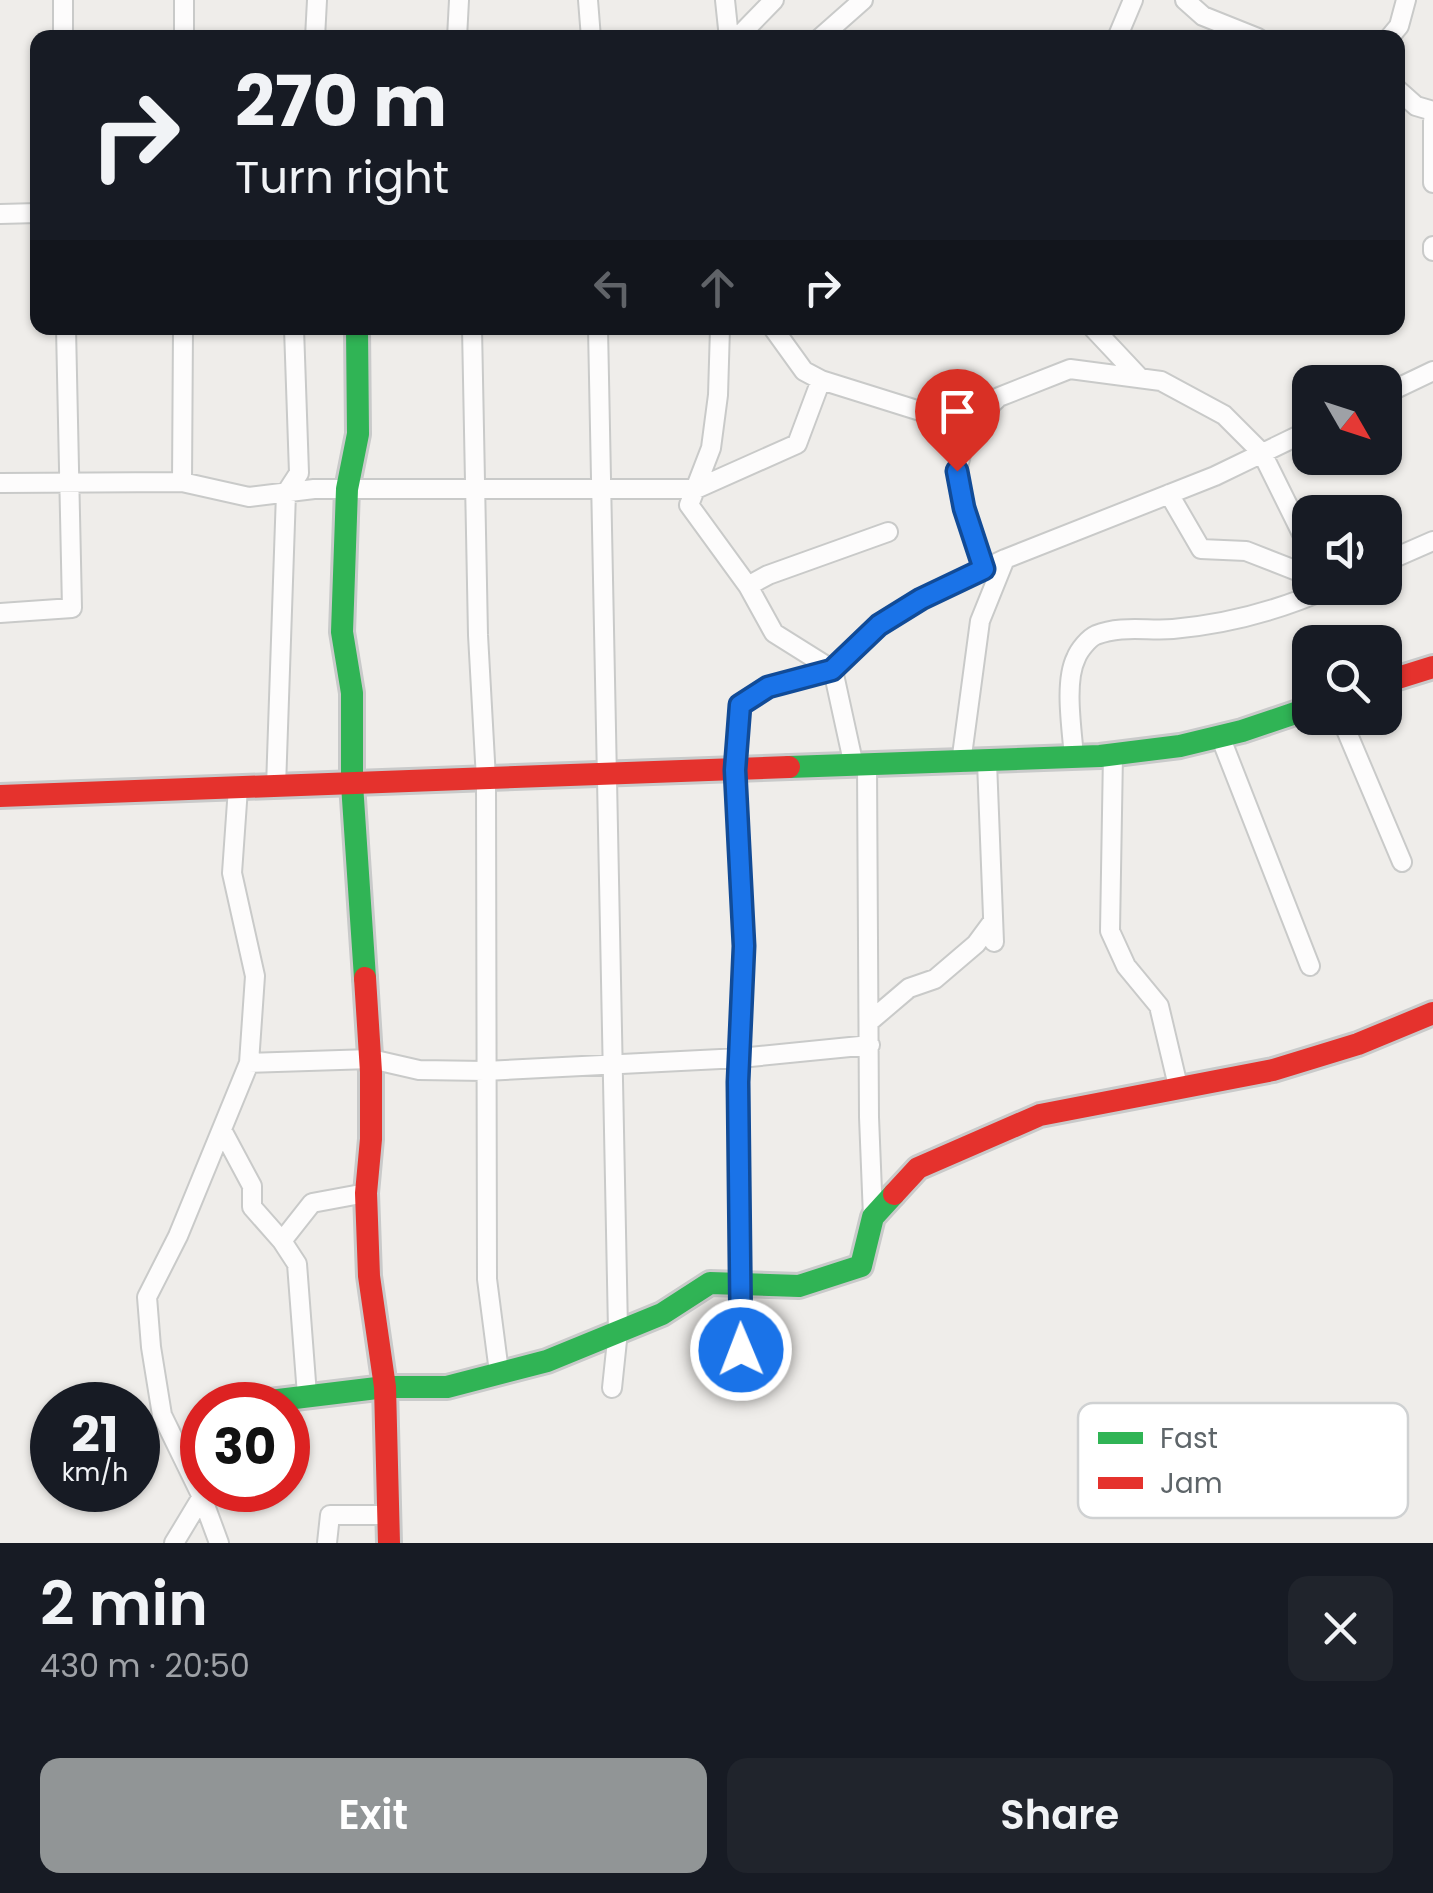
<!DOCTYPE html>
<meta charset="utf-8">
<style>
body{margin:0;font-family:Poppins,sans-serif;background:#20242c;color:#f1f3f6;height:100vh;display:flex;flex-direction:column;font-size:38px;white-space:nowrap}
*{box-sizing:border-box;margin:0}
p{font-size:32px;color:#9ea1a6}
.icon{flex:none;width:55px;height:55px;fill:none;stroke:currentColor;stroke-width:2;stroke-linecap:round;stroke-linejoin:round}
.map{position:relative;height:1543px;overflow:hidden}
.panel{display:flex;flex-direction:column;background:#171b24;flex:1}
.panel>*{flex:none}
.hud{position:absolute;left:30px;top:30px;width:1375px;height:305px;border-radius:20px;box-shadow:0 2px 8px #0004;background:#171b24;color:#f1f3f6;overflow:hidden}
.needle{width:65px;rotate:129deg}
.tools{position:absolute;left:1292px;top:365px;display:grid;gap:20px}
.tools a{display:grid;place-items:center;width:110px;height:110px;border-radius:20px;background:#171b24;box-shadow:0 2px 8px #0004;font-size:50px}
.speed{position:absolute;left:30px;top:1382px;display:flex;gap:20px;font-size:50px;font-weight:700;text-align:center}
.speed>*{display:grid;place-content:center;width:130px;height:130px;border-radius:50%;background:#171b24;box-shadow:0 2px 8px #0004;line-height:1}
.speed small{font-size:25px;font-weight:400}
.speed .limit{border:15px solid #d22;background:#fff;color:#111}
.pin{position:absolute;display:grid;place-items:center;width:85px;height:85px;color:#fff;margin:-102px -42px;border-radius:50% 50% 50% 0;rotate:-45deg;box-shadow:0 0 10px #0007}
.pin .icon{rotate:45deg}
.me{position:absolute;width:110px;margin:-55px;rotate:359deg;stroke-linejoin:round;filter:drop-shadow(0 0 8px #0008)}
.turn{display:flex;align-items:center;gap:35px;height:210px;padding:0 40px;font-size:45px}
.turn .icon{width:130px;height:130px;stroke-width:2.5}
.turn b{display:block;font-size:70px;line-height:85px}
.lanes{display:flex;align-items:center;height:95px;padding:0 40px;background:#0003;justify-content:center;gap:50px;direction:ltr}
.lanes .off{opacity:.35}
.round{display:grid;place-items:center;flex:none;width:105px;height:105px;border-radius:20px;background:#20242c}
.overview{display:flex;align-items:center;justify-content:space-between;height:170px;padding:0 40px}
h1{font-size:60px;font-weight:600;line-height:75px}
.action{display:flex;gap:20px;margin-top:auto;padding:20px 40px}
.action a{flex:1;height:115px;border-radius:20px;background:#919596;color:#fff;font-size:40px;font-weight:600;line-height:115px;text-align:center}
.action a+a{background:#20242c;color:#f1f3f6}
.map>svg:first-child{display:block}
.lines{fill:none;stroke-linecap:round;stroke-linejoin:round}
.street-casing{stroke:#c9cac9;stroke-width:22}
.fast-casing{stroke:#c9caca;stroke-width:28}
.jam-casing{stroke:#c9caca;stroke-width:28}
.street{stroke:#fdfcfc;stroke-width:18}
.fast{stroke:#30b455;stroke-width:22}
.jam{stroke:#e5322d;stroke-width:22}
.route-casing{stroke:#114b97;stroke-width:25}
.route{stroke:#1a73e8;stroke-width:18}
.key{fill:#fff;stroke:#cfd1d2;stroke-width:2.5}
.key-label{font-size:28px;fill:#5e6569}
</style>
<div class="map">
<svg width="1433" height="1543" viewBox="0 0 1433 1543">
<rect width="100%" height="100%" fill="#efedea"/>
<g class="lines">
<!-- street casing -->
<g class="street-casing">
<path id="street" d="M63 0V38
M184 0V38
M588 0 591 38
M725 0 729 38
M1185 0 1203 16 1258 38
M315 38 317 0
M457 38 459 0
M737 38 774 0
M820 38 863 0
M1117 38 1133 0
M1389 38 1399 26 1406 0
M1398 90 1416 106 1433 111
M1433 121V183
M0 214 38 213
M1433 246V251
M472 328 478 635 486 779 487 1279 499 1372
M598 328 618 1331 612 1388
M720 328 718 395 711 448 689 505 748 586 774 633 833 670 854 766
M773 328 804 371 821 380 968 426
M1093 328 1140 378
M1385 394 1433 371
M182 482 183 328
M0 483 182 482 249 497 314 489H696L797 444 821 380
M1169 494 1201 549 1246 551 1310 576
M1385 562 1433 541
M984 569 964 508 957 471 968 426 999 397 1070 369 1161 381 1224 415 1262 453 1310 550
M748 586 768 575 888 532
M0 613 72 608 66 328
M1341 718 1402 862
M1220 736 1310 966
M1113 754 1110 931 1126 966 1159 1006 1178 1086
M1074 757C1072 730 1064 682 1076 658 1079 650 1089 638 1096 635 1121 625 1147 631 1173 629 1227 624 1280 610 1329 588
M987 762 994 942
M961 763 980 621 1005 559 1215 476 1310 430
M867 766 869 1117 873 1217
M276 787 286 493 299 473 294 328
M869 1022 909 988 935 979 976 944 993 921
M249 1063 371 1059 419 1070 485 1071 740 1058 870 1045
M222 1130 252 1186V1207L282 1241 297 1264 307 1395
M282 1241 312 1203 366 1193
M741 1383 739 1082 744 947 735 771 740 705 768 687 833 670 879 625 921 599 1005 559
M174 1543 206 1490
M219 1543 202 1497 162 1415 151 1347 147 1297 178 1236 249 1063 255 976 232 873 238 788
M327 1543 330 1515H389"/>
</g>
<!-- fast casing -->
<g class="fast-casing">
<path id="fast" d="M357 328 358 434 347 489 342 632 352 693V784L365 978
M789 767 1100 756 1180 746 1242 731 1310 708
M266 1405 270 1401 385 1387H447L547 1361 662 1314 710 1283 799 1286 861 1266 873 1217 894 1194"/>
</g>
<!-- jam casing -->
<g class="jam-casing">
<path id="jam" d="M1385 682 1433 667
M0 796 789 767
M365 978 371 1072V1139L366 1193 369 1276 385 1387 389 1543
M894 1194 918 1168 1040 1115 1273 1070 1358 1044 1433 1013"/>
</g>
<!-- street -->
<use href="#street" class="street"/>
<!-- fast -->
<use href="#fast" class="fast"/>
<!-- jam -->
<use href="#jam" class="jam"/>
</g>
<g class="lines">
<!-- route casing -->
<g class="route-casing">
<path id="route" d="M741 1350 738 1082 744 946 735 770 740 705 768 687 832 670 879 625 921 599 984 569 964 508 957 471"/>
</g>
<!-- route -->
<use href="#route" class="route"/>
</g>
<!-- legend -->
<rect x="1078" y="1403" width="330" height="115" rx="15" class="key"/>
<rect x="1098" y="1432" width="45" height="12" fill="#30b455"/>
<rect x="1098" y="1477" width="45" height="12" fill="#e5322d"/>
<g class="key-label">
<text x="1160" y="1448">Fast</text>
<text x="1160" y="1493">Jam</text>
</g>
</svg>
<div class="tools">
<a><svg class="needle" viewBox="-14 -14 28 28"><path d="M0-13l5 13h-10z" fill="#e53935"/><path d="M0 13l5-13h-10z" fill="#9ea1a6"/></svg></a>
<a><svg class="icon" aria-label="sound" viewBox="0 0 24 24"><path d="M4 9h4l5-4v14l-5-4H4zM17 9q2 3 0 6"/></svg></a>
<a><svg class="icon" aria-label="search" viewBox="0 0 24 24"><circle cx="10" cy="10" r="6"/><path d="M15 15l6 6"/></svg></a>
</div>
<div class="speed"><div>21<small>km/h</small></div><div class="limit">30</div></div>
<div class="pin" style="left:957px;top:471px;background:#d93025"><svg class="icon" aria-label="arrive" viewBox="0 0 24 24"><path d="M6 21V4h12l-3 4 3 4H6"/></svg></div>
<svg class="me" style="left:741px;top:1350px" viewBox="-20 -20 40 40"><circle r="17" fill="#1a73e8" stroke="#fff" stroke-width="3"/><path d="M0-11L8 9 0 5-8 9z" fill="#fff"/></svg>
<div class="hud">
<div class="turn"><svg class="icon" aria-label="right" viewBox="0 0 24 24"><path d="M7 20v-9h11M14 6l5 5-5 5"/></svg><div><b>270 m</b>Turn right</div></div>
<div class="lanes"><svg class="icon off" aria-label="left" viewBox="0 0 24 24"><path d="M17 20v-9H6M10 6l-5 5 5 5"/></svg><svg class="icon off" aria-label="ahead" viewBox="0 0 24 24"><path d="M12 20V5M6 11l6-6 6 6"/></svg><svg class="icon" aria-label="right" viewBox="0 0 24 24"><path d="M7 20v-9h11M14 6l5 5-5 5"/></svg></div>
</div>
</div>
<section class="panel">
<div class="overview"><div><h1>2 min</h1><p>430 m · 20:50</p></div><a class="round"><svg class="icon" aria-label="close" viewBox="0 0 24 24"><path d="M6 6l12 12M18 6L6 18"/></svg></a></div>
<div class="action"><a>Exit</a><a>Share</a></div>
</section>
